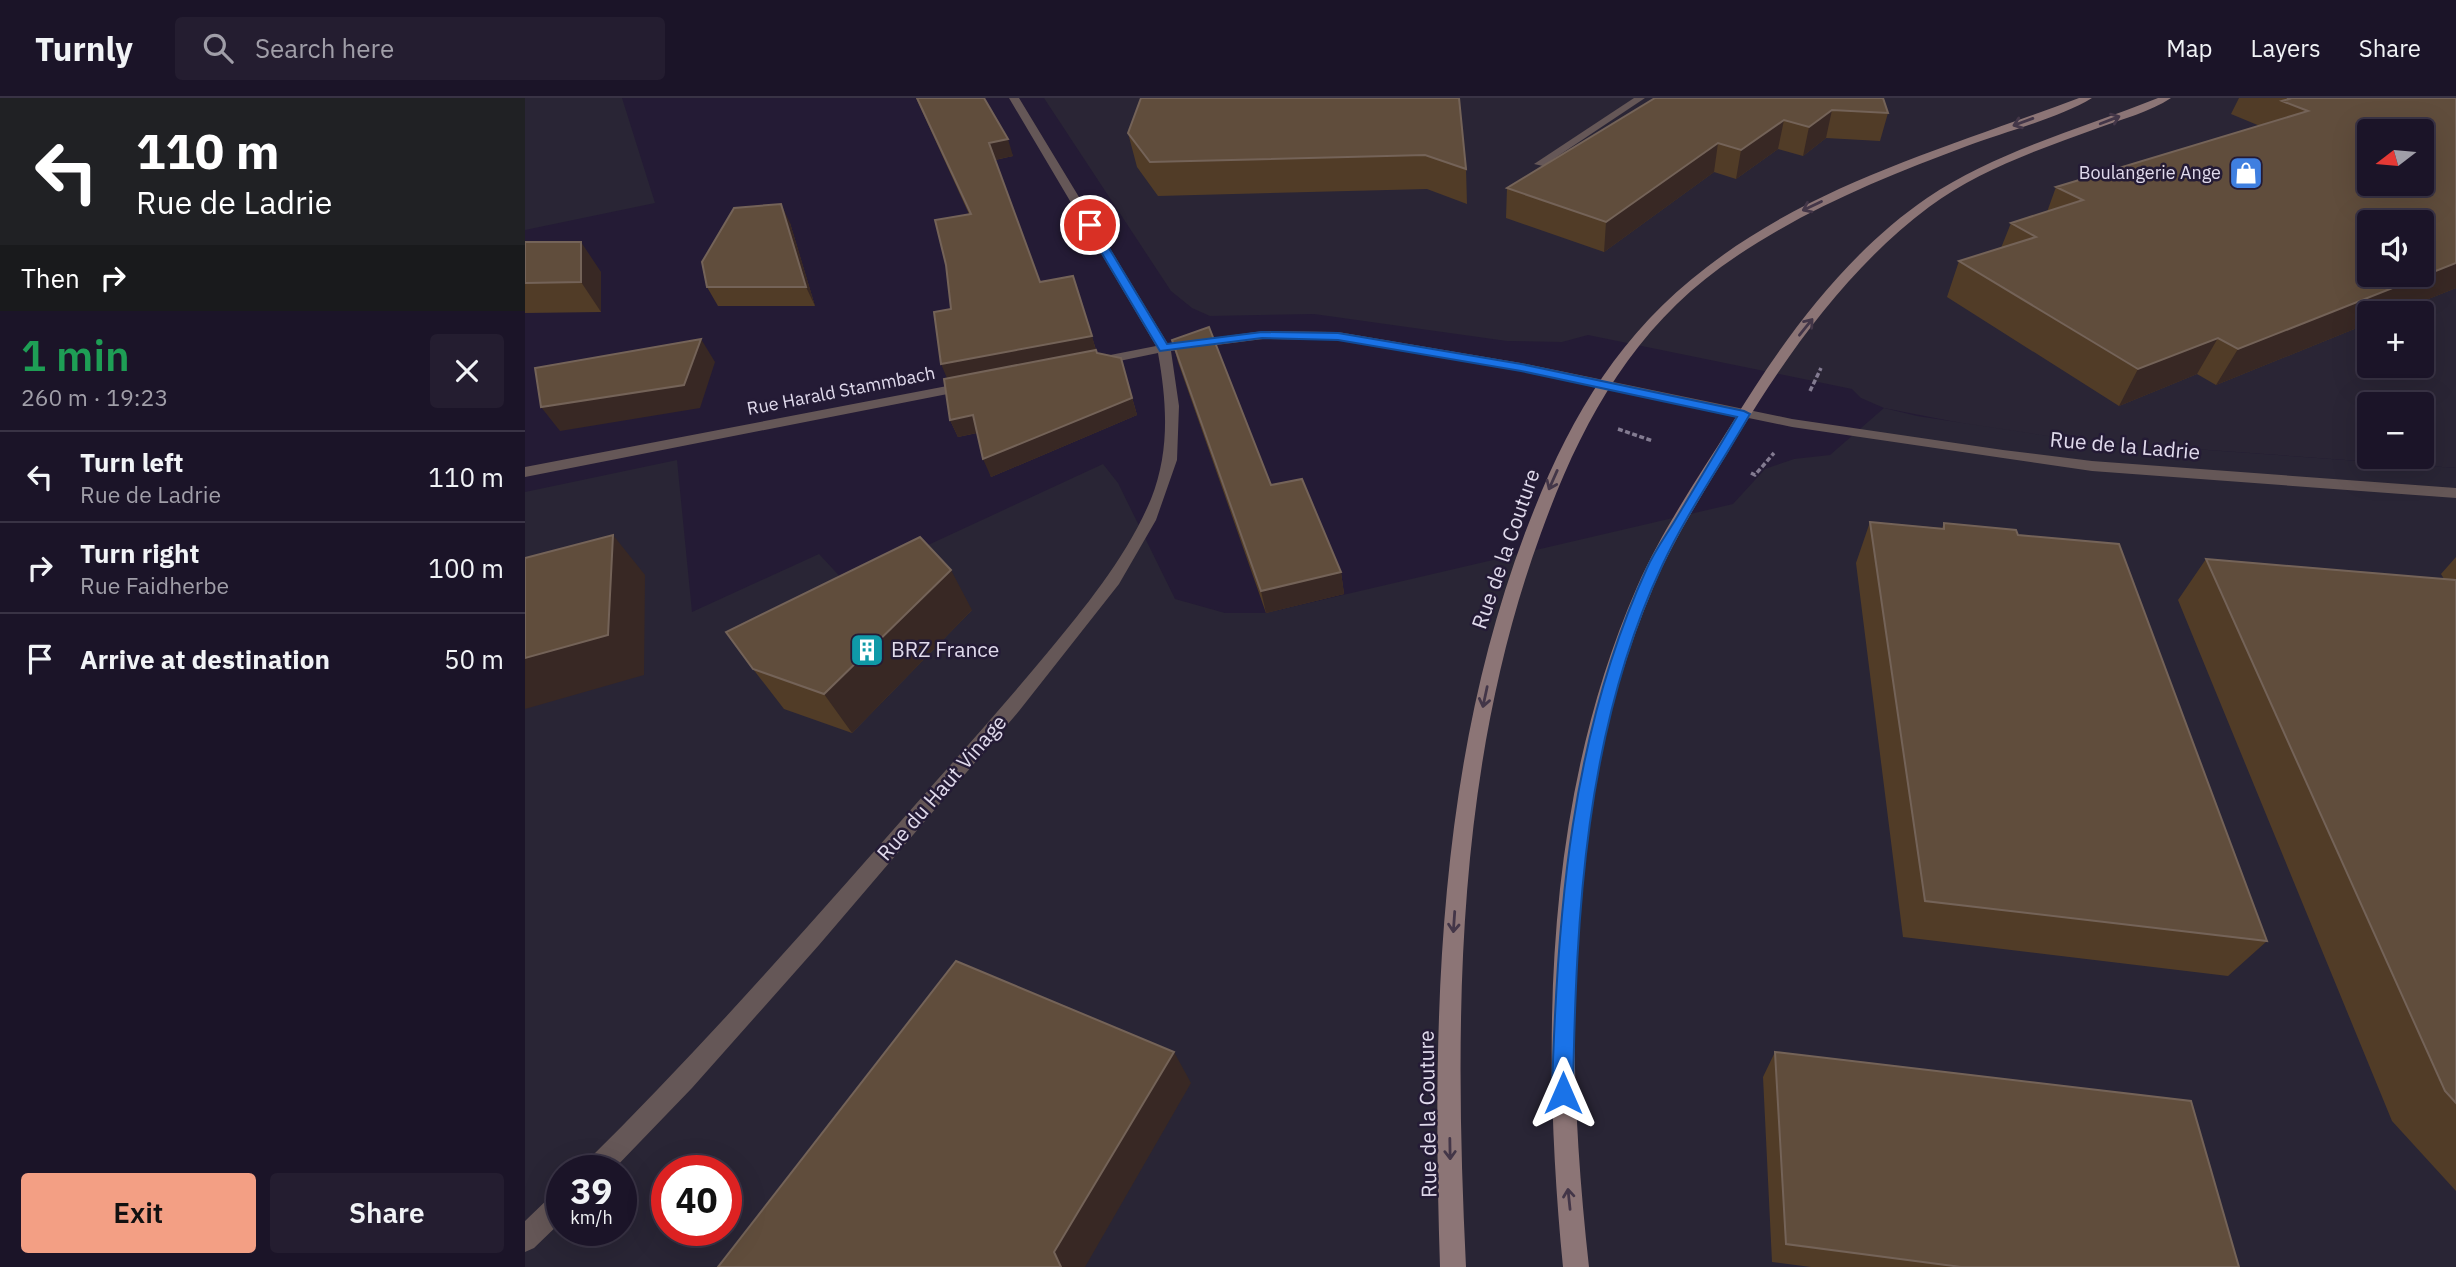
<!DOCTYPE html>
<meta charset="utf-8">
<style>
body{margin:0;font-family:"IBM Plex Sans",sans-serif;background:#241d30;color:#f1f3f6;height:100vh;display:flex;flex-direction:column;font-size:26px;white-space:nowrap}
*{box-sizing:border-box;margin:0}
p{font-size:23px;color:#a09ea8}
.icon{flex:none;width:38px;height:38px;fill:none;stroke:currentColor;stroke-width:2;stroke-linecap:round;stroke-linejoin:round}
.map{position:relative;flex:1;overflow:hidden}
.panel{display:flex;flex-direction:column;background:#1b1428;width:525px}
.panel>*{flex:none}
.banner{background:#202124;color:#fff;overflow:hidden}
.needle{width:46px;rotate:254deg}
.fabs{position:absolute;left:1832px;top:21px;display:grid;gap:14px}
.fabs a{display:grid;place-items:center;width:77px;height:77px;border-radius:7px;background:#1b1428;box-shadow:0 7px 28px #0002,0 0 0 2px #393345;font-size:35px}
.speed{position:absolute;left:21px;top:1057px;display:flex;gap:14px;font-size:35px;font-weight:700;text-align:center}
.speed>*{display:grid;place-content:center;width:91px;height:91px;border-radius:50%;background:#1b1428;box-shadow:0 7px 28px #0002,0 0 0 2px #393345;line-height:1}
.speed small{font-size:18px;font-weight:400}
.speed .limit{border:10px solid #d22;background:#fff;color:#111}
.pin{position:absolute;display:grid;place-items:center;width:60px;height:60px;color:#fff;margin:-30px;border:4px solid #fff;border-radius:50%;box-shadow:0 2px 7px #0007}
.me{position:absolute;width:77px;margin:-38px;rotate:0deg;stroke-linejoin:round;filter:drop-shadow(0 0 5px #0008)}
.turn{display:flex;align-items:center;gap:24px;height:147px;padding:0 21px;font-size:32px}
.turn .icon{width:91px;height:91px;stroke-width:2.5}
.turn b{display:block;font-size:49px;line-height:60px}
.then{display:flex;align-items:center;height:66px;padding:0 21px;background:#0003;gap:14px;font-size:26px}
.round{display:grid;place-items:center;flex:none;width:74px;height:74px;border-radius:7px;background:#241d30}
.summary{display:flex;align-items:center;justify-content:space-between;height:119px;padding:0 21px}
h1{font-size:42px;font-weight:600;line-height:52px;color:#1e9e55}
.button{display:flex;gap:14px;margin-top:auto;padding:14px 21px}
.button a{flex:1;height:80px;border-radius:7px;background:#f39f84;color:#111;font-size:28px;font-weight:600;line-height:80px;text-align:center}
.button a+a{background:#241d30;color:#f1f3f6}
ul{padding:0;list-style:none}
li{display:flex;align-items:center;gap:21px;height:91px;padding:0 21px;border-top:2px solid #393345}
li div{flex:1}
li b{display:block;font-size:26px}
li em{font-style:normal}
header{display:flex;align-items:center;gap:42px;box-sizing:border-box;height:98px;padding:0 35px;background:#1b1428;border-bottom:2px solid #393345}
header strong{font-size:33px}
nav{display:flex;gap:38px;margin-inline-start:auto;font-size:24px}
.search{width:490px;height:63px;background:#241d30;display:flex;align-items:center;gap:18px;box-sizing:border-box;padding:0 24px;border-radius:7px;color:#a09ea8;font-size:26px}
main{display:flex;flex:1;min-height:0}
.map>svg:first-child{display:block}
.commercial{fill:#2a2535;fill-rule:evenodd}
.industrial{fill:#292535;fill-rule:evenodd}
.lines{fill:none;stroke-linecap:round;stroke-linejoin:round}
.path{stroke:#837b91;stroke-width:3.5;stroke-dasharray:5 2.5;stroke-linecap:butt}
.lane{fill:#655757;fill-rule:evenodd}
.street{fill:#655757;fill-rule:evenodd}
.secondary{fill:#8c7576;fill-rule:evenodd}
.wall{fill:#513c27}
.shaded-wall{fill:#382824}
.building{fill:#604d3c;stroke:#746358;stroke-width:2;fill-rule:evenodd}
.oneway{stroke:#433648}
.route{fill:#1a73e8;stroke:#114b97;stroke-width:2}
.labels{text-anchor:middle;stroke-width:5;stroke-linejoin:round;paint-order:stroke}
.far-poi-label{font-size:18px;fill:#e0daec;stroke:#241b35;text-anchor:end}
.far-street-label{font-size:18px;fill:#e0daec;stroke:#241b35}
.street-label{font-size:21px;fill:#e0daec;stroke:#241b35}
.poi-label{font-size:21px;fill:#e0daec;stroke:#241b35;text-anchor:start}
</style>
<header>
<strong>Turnly</strong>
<div class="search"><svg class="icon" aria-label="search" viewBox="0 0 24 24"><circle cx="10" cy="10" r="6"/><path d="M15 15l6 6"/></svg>Search here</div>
<nav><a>Map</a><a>Layers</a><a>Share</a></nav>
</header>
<main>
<section class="panel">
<div class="banner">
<div class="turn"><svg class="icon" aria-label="left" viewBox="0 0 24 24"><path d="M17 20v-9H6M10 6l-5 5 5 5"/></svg><div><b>110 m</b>Rue de Ladrie</div></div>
<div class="then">Then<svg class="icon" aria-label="right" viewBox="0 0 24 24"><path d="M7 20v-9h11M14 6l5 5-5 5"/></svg></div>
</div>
<div class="summary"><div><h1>1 min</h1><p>260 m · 19:23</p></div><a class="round"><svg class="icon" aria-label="close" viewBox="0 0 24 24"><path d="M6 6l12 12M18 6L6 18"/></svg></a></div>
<ul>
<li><svg class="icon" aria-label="left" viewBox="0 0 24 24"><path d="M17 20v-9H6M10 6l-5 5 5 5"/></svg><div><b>Turn left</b><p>Rue de Ladrie</p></div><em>110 m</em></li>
<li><svg class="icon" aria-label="right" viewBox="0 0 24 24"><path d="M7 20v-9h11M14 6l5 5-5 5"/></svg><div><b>Turn right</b><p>Rue Faidherbe</p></div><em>100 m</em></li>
<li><svg class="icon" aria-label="arrive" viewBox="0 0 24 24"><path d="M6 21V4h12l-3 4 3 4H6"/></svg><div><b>Arrive at destination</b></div><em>50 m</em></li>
</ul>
<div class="button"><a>Exit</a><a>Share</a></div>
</section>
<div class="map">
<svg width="1931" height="1169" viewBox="0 0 1931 1169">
<rect width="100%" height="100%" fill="#241b35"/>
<!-- commercial -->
<path class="commercial" d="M519 0H1931V370L1557 343 1451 328 1359 310 1336 300 1327 291 1063 237 1037 244 982 243 789 216 685 218 667 210 646 193ZM1844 33H1897V86H1844ZM1844 124H1897V177H1844ZM1844 215H1897V268H1844ZM1844 306H1897V359H1844Z"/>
<!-- industrial -->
<path class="industrial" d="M0 0H97L130 105 0 132Z
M1359 310 1392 318 1557 343 1931 370V1169H0V394L152 362 167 514 294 456 321 485 578 366 593 385 650 501 700 515H741L1208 406 1240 371 1269 361 1305 357ZM37 1073H96V1132H37ZM142 1073H201V1132H142Z"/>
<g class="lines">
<!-- path -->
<path class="path" d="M1285 293 1296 270
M1093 331 1128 343
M1226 375 1230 377 1249 355"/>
<!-- lane -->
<path class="lane" d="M1109 0H1120L1018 68 1009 66Z"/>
<!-- street -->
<path class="street" d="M484 0H494L643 246 738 233 813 234 996 265 1267 321 1478 352 1567 363 1931 390V400L1567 373 1478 360 1267 329 996 273 813 242 738 241 646 253 654 308 652 362 631 422 594 486 494 613 294 847 167 990 87 1073H58L61 1064C182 945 293 817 405 690 445 645 485 600 523 554 562 507 602 458 626 401 645 353 642 305 633 255L570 268 564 264 570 260 631 248Z
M443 284 450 288 448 291 0 379V369Z
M37 1093V1123L9 1150 0 1154V1123L28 1096Z"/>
<!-- secondary -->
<path class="secondary" d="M1554 0H1567C1534 20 1479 34 1442 48 1356 80 1271 115 1196 169 1104 236 1054 330 1016 435 930 670 929 922 941 1169H915C907 922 912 669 1000 435 1041 327 1089 240 1182 169 1290 85 1428 48 1554 0Z
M1633 0H1646C1625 14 1597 21 1573 30 1515 51 1454 72 1404 109 1323 170 1264 253 1212 339 1183 388 1150 437 1128 490 1038 703 1039 943 1064 1169H1038C1016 942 1019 702 1112 489 1137 432 1173 380 1206 327 1257 243 1320 156 1402 100 1472 53 1556 31 1633 0Z"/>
</g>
<!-- wall -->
<path class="wall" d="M391 0H459L488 58 470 62 515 184 548 178 572 255 596 260 612 317 466 379 452 335 433 339 425 322 422 280 426 211 444 116Z
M934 0 941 71 942 106 902 91 633 98 612 69 603 35Z
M1130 0 1363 15 1355 43 1301 40 1278 58 1253 51 1211 81 1189 74 1079 154 981 120 982 90Z
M1714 0H1931V190L1868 215H1844V225L1691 287 1672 276 1594 308 1422 199 1434 163 1476 150 1486 125 1522 114 1531 89 1735 28 1706 16Z
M265 125 290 208H193L182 189Z
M0 144 76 174V214L0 215Z
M647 242 746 387 816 474 819 496 741 515 653 264Z
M1345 424 1417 430 1419 425 1493 437 1742 843 1703 878 1378 839 1331 465Z
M1931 459V1093L1867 1023 1653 502 1681 461 1919 481 1916 476Z
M447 512 327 635 259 611 228 571Z
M1250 954 1714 1169H1286L1247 1164 1238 979Z"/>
<!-- shaded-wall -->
<path class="shaded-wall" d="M1307 12 1301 40 1278 58 1284 29Z
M1259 22 1253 51 1211 81 1216 52Z
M483 41 488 58 469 62 464 45Z
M1193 45 1189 74 1079 154 1081 124Z
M256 106 265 125 290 208 281 189Z
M56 144 76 174V214L56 184Z
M1931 165V190L1868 215H1844V225L1691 287 1713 251Z
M567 238 572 257 424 285 416 266Z
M1693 240 1672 276 1594 308 1613 271Z
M176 241 190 264 175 310 35 333 16 309Z
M607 300 612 317 466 379 458 361Z
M448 317 456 334 433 339 425 322Z
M88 437 120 477 119 577 0 611V560Z
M426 472 447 512 327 635 299 596Z
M816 474 819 496 741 515 736 493Z
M649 954 666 985 560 1169H536L529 1154Z"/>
<!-- building -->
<path class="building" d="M392 0H459L483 41 464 45 515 184 548 178 567 238 416 266 409 214 426 211 421 167 410 122 446 116Z
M616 0H934L941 71 900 57 625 64 603 35Z
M1130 0H1358L1363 15 1307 12 1284 29 1259 22 1216 52 1193 45 1081 124 982 90Z
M1762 0H1931V165L1713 251 1693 240 1613 271 1434 163 1511 139 1486 125 1558 102 1531 89 1783 13 1757 3 1764 1ZM1844 33H1897V86H1844ZM1844 124H1897V177H1844Z
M256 106 281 189H182L177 164 209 110Z
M0 144H56V184L0 185Z
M684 229 746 387 777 381 816 474 736 493 647 242Z
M176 241 159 287 16 309 10 270Z
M571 252 572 255 596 260 607 300 458 361 448 317 425 322 419 281Z
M1345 424 1419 431V425L1491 432 1493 437 1594 446 1742 843 1400 803Z
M88 437 83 537 0 560V460Z
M395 439 426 472 299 596 228 571 201 534Z
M1681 461 1931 482V1005L1920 993Z
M431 863 649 954 529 1154 536 1169H193Z
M1250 954 1666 1003 1714 1169H1436L1261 1146Z"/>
<!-- one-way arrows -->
<defs><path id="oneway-shaft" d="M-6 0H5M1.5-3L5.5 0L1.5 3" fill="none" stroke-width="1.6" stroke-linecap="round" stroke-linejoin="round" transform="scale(1.75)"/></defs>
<g class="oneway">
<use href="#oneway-shaft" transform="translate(1585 22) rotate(-21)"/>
<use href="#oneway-shaft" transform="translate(1498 24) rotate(160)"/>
<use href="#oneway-shaft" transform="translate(1287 108) rotate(155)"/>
<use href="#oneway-shaft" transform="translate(1281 229) rotate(-51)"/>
<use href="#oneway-shaft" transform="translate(1028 382) rotate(114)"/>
<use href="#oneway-shaft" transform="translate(960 599) rotate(102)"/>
<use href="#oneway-shaft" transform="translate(929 824) rotate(94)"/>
<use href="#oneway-shaft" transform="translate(925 1051) rotate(89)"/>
<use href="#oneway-shaft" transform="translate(1044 1101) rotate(-96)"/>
</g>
<!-- route -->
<path class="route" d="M561 124 570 127 642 246 737 234 813 235 996 266 1219 313 1225 316C1197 365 1160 418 1137 468 1060 632 1051 817 1048 995L1045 1002 1038 1005 1030 1002 1027 995C1032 815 1046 635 1122 470 1130 452 1142 436 1152 419 1172 386 1192 352 1212 319L996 273 813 242 737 240 635 253 560 127Z"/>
<!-- icons -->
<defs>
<g id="shop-square" transform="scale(1.75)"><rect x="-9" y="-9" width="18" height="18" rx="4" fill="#3f7fe0" stroke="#241b35"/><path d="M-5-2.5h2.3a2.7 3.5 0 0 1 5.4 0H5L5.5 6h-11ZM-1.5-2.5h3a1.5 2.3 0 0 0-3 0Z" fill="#fff"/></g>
<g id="building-square" transform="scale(1.75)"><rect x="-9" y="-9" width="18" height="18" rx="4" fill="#0f9aa8" stroke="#241b35"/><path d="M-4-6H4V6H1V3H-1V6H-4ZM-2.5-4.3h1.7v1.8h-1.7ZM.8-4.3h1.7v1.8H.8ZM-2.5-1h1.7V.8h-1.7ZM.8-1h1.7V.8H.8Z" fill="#fff"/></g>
</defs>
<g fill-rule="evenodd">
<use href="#shop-square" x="1721" y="75"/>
<use href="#building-square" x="342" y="552"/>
</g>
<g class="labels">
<!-- far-poi labels -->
<g class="far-poi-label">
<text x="1696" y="81">Boulangerie Ange</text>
</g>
<!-- far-street labels -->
<g class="far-street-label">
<text transform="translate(316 293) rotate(-11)" y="6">Rue Harald Stammbach</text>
</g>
<!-- street labels -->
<g class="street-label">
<text transform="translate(1600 348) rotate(5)" y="7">Rue de la Ladrie</text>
<text transform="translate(981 451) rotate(-71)" y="7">Rue de la Couture</text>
<text transform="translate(417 690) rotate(-49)" y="7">Rue du Haut Vinage</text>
<text transform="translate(903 1016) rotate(-91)" y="7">Rue de la Couture</text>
</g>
<!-- poi labels -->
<g class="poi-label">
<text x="366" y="559">BRZ France</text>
</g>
</g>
</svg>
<div class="fabs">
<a><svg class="needle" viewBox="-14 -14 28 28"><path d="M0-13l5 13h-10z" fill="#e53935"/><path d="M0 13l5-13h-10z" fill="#a09ea8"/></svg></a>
<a><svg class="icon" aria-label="sound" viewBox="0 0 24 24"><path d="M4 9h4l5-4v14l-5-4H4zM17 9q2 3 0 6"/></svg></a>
<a>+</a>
<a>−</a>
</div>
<div class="speed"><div>39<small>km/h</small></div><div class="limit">40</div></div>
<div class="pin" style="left:565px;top:127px;background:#d93025"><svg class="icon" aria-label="arrive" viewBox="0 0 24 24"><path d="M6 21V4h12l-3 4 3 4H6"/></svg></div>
<svg class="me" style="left:1038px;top:995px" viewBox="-20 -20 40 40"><path d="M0-17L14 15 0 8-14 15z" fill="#1a73e8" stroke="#fff" stroke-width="4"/></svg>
</div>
</main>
